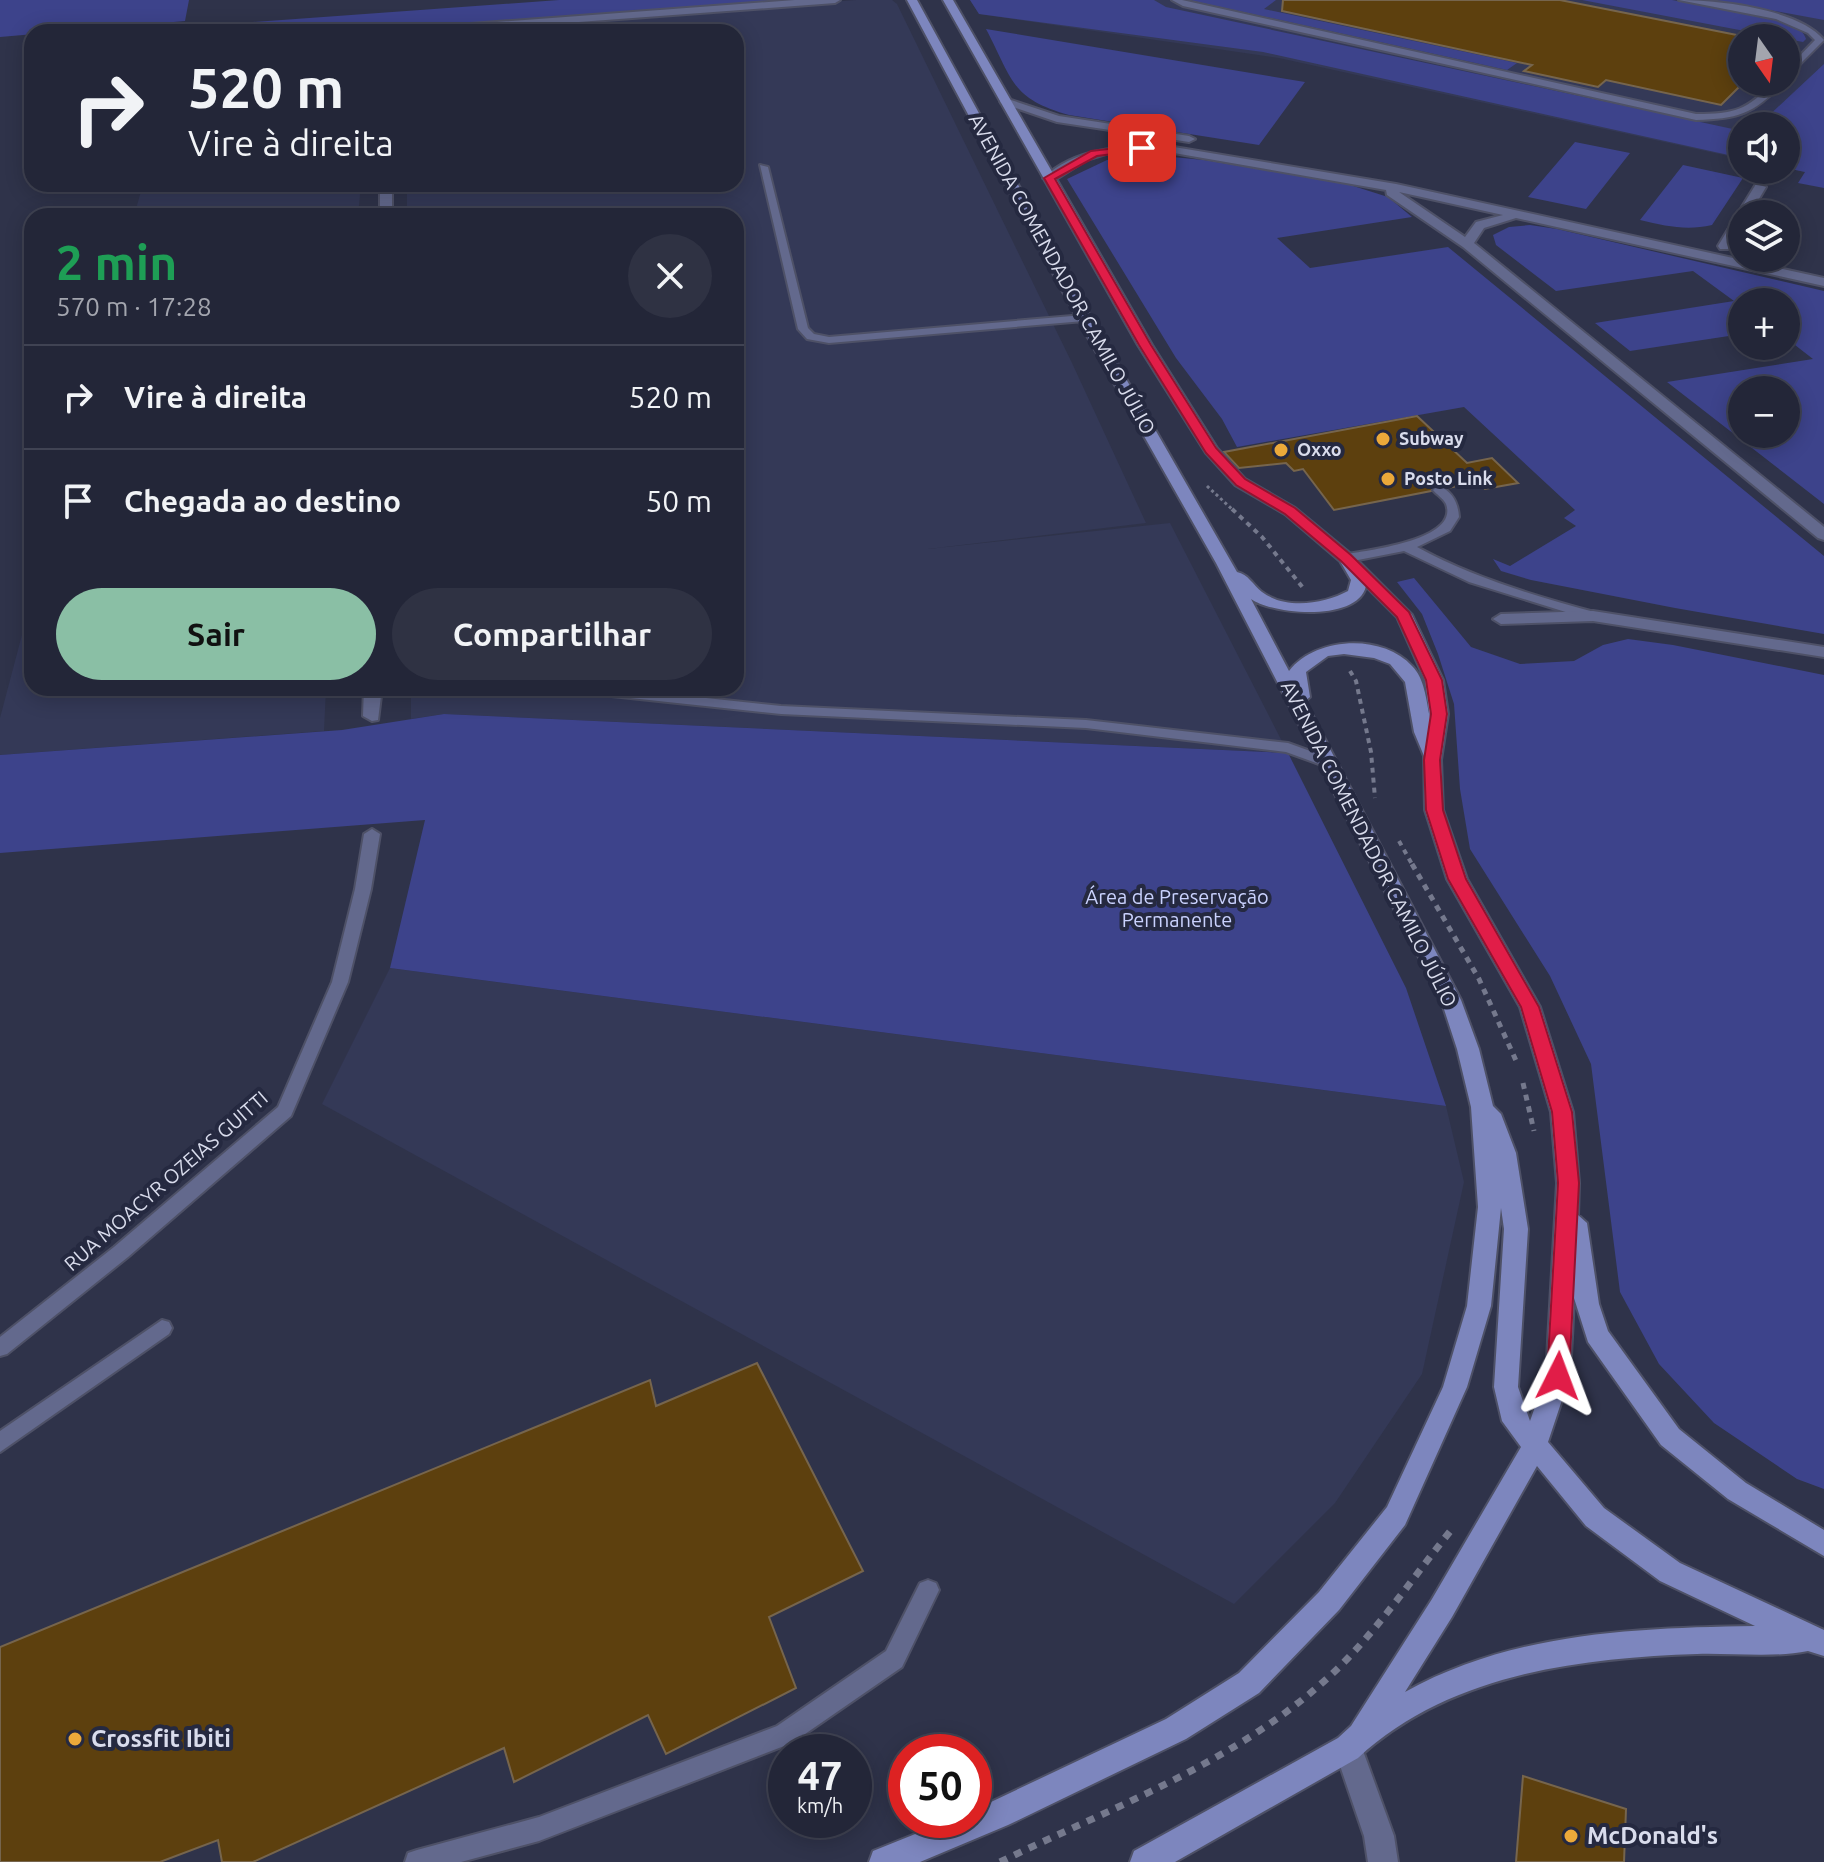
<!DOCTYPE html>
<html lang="pt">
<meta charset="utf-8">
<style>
body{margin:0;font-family:Ubuntu,sans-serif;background:#2f3243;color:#f1f3f6;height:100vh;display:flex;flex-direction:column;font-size:30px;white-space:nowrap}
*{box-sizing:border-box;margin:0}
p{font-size:26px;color:#a3a5ae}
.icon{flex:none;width:44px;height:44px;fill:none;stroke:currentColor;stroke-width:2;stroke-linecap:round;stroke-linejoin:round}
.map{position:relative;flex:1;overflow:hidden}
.sheet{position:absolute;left:24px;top:208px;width:720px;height:488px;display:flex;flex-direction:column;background:#232638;border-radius:24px;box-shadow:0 4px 20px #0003,0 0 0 2px #404353}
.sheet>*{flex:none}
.banner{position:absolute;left:24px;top:24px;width:720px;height:168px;border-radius:24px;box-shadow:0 4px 20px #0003,0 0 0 2px #404353;background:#232638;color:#f1f3f6;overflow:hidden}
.needle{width:52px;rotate:166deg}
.fabs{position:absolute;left:1728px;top:24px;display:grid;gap:16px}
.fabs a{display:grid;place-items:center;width:72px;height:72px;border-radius:50%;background:#232638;box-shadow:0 4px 20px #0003,0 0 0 2px #404353;font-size:40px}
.speed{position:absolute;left:768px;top:1734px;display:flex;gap:16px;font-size:40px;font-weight:700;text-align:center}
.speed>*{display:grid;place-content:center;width:104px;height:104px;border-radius:50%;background:#232638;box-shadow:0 4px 20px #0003,0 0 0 2px #404353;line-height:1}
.speed small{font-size:20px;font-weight:400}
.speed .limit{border:12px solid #d22;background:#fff;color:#111}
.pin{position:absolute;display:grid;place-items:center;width:68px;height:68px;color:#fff;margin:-34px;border-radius:16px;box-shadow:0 4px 12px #0006}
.me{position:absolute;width:88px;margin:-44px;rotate:3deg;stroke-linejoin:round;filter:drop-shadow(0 0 6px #0008)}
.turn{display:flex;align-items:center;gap:28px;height:168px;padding:0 32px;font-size:36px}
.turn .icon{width:104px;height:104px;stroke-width:2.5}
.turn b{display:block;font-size:56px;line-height:68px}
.round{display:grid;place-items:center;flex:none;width:84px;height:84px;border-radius:42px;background:#2f3243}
.head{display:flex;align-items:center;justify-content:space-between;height:136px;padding:0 32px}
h1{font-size:48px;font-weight:700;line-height:60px;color:#1e9e55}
.cta{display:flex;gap:16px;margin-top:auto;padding:16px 32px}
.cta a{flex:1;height:92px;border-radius:48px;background:#8abfa5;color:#111;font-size:32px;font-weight:700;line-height:92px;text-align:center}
.cta a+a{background:#2f3243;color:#f1f3f6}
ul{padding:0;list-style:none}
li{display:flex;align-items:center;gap:24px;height:104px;padding:0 32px;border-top:2px solid #404353}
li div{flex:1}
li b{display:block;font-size:30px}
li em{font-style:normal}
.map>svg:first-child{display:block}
.built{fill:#343957;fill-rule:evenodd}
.green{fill:#3d438b;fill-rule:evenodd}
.building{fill:#5d400e;stroke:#76654d;stroke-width:2}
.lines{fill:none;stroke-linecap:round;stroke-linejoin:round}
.lane-casing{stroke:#4e5167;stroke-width:4}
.street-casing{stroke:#4e5167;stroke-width:4}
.secondary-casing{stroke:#4e5167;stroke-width:4}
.path-far3{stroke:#75798d;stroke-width:3;stroke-dasharray:3 3;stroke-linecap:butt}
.path-far2{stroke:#75798d;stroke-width:4;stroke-dasharray:5 5;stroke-linecap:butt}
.path-far1{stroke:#75798d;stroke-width:5;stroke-dasharray:6 6;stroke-linecap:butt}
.path{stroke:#75798d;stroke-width:7;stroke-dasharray:8 8;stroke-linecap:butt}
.lane{fill:#63698d;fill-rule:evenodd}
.street{fill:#63698d;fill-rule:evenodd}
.secondary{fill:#7d86be;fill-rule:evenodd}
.route{fill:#e11d48;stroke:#92132f;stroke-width:2}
.poi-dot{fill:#eba93a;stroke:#252940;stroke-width:3}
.labels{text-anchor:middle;stroke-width:8;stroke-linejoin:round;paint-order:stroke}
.far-poi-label{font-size:18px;font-weight:bold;fill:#d9dcec;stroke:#252940;text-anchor:start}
.street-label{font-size:20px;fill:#d9dcec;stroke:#252940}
.park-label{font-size:20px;fill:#cad2fe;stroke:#252940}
.near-poi-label{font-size:24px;font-weight:bold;fill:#d9dcec;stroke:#252940;text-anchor:start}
</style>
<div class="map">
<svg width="1824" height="1862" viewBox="0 0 1824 1862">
<rect width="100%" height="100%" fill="#2f334a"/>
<!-- built -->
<path class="built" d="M856 0H892L897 4 1072 363 1146 523 928 549 1170 523 1288 753 444 714 411 719V688H736V216H407V184H736V32H443Z
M970 0H1771L1824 10V157L1805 172 1786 168V126H1742V159L1279 58 979 14ZM1742 38H1786V82H1742Z
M143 184H361L358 216H134Z
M32 597V688H326L324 731 0 755V718Z
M390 968 1446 1106 1464 1182 1422 1374 1335 1503 1234 1604 322 1104Z"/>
<!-- green -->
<path class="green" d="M0 0H189L185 21 0 37Z
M559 0H787L367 32H183L184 27Z
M970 0H1154L1166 7 1742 131V158L1263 52 979 14Z
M1189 0H1276L1264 9 1517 63 1507 70Z
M1582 0H1672L1779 21C1789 25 1803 28 1806 39L1803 42Z
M1715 0H1824V20Z
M986 29 1305 82 1259 145 1069 115C1010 98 1013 80 986 29Z
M1824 64V188L1798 183 1805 172 1786 168V140L1798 131 1763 121Z
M1575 142 1630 153 1586 209 1528 197Z
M1151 155 1204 160 1347 184 1388 197 1412 217 1277 238 1310 268 1448 247 1824 556V634L1675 608 1531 580 1501 571 1493 559 1510 566 1576 526 1564 518 1575 510 1464 407 1237 447 1222 419 1176 358 1067 179 1107 160Z
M1683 165 1743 178 1712 225C1686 231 1666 226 1640 220Z
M1530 225 1557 229 1824 291V504L1667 382 1813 359 1786 338V302H1742V334L1630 351 1595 323 1734 301 1693 271 1556 291 1496 245 1493 235 1509 227ZM1742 390H1786V434H1742Z
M1414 578 1471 647 1520 664 1574 661 1603 645 1628 639 1673 645 1824 675V1489L1797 1479 1714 1423 1659 1364 1620 1292 1591 1064 1550 976 1470 849 1460 789 1454 704 1438 654 1422 614 1397 582Z
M444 714 1288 753 1406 988 1446 1106 390 968 425 820 0 853V755L342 730Z"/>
<!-- building -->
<path class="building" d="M1283 0H1560L1752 38H1742L1744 82 1721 105 1606 80 1598 87 1524 71 1532 65 1282 11Z
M1417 416 1467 463 1492 458 1518 483 1485 489 1478 482 1448 488 1437 484 1431 491 1334 510 1303 469 1294 471 1286 463 1239 468 1224 452Z
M757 1363 863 1571 769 1617 796 1688 666 1754 648 1715 514 1782 504 1748 253 1862H222L218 1840 160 1862H0V1647L650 1380 656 1406Z
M1523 1776 1626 1809 1624 1862H1516Z"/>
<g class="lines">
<!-- lane casing -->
<g class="lane-casing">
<path id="lane" d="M1172 0H1182L1696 114C1735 114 1747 110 1774 82H1783C1755 114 1738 119 1696 120L1183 6Z
M1679 0C1718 0 1799 9 1824 40L1786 78V70L1815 40 1808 33 1776 19Z
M760 165 768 167 808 328 814 334 829 337 1084 315 1089 318 1084 321 829 343 807 339 798 329Z
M1439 486C1453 492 1458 503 1459 517L1450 531 1417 547C1474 578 1535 596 1598 613V619H1588L1469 582 1404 551 1358 560 1341 561V555C1363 551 1460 541 1446 504 1444 499 1436 494 1433 490Z
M567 688H614L781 706 1086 720 1288 743 1335 760 1337 763 1330 768 1286 752 1086 728 781 714 574 692Z
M372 829 380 834 371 889 348 982 291 1116 128 1257 7 1354 0 1356V1337L114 1247 278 1107 332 982 355 889 364 834Z
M162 1320 169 1322 172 1328 169 1334 0 1452V1431Z
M928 1580 936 1583 939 1590 902 1667 792 1743 539 1841 461 1862H405L408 1853 417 1850 539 1817 777 1726 886 1651 920 1583Z"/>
</g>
<!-- street casing -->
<g class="street-casing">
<path id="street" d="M795 0H840L835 3 444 32H398L403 29Z
M1005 98 1059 116 1189 136 1195 139 1189 142 1057 122 1001 103 1000 101Z
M1174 147 1396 184 1824 278V286L1516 218 1484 228 1474 243 1824 527V540L1818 538 1463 247 1387 195 1386 190 1174 153H1109L1086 160 1053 181 1043 178C1080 144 1127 147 1174 147ZM1399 192 1503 215 1476 222 1465 237Z
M380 184H392V216H380Z
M1756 184 1766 187 1750 214H1742V227L1728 249H1720L1718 246Z
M1593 611 1824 647V657L1593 621 1501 624 1493 619 1501 614Z
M364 688H382L378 720 372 721 363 716Z
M1348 1734 1358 1738 1362 1748 1394 1836 1398 1862H1368L1364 1836 1334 1748 1338 1738Z"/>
</g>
<!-- secondary casing -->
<g class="secondary-casing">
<path id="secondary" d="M907 0H917L1091 318 1237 572C1248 574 1253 585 1262 592 1286 610 1324 604 1348 591L1351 580 1340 561 1285 514 1235 485 1206 453 1138 345 943 0H953L1152 345 1217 448 1245 479 1295 508 1352 555 1412 615 1443 680 1448 714 1441 760 1443 810 1467 879 1540 1007 1573 1112 1579 1183 1578 1215 1587 1223 1599 1304 1608 1331 1679 1429 1746 1483 1824 1530V1556L1728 1499 1661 1445 1588 1342 1574 1298 1570 1376 1548 1442 1604 1508 1680 1563 1824 1630V1656L1808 1651C1774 1658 1733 1653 1697 1654 1579 1658 1449 1674 1358 1758L1175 1862H1130L1134 1851 1338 1738 1351 1726 1432 1599 1521 1447 1502 1421 1494 1387 1504 1229 1501 1208 1491 1306 1467 1387 1405 1525 1339 1610 1259 1693 1186 1739 1008 1825 920 1862H869L873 1851 950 1820H974V1810L1166 1719 1239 1673 1319 1592 1387 1507 1443 1387 1467 1306 1478 1207 1471 1107 1457 1049 1441 1000 1216 563 1077 318ZM1366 586 1397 617 1425 680 1430 718C1426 700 1425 679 1412 666 1382 633 1315 637 1289 671L1251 599C1274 615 1358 622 1366 586ZM1344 654 1374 658 1390 664 1405 682 1414 732 1424 756 1425 810 1447 879 1520 1007 1551 1112 1557 1183 1546 1376 1530 1421 1518 1387 1528 1229 1516 1153 1501 1114 1493 1106 1479 1049 1461 1000 1305 701 1310 697 1306 672 1328 656ZM1537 1466 1586 1526 1660 1581 1755 1626C1636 1628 1513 1632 1405 1692L1452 1617Z"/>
</g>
<!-- path-far3 -->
<path class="path-far3" d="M1207 486 1234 511"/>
<!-- path-far2 -->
<path class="path-far2" d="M1232 509 1262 537 1304 589
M1350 671 1356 681 1371 752 1375 798
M1399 841 1413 866"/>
<!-- path-far1 -->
<path class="path-far1" d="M1412 864 1479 979 1518 1065
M1523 1083 1534 1131"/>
<!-- path -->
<path class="path" d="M1000 1862C1119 1804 1256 1755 1349 1657 1386 1618 1418 1571 1452 1529"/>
<!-- lane -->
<use href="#lane" class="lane"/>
<!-- street -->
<use href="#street" class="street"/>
<!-- secondary -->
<use href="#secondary" class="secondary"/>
</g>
<!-- route -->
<path class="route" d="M1142 145 1146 146V150L1097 156 1055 179 1151 345 1216 448 1245 479 1295 508 1351 555 1409 612 1442 680 1447 714 1440 760 1443 810 1466 879 1539 1007 1572 1112 1579 1183 1569 1376 1566 1383 1558 1386 1550 1383 1547 1376 1558 1183 1552 1112 1521 1007 1448 879 1426 810 1424 760 1431 714 1426 680 1397 617 1341 561 1285 514 1236 485 1206 453 1139 345 1044 178 1091 151Z"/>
<!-- markers -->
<g class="poi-dot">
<circle cx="1383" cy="439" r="8"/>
<circle cx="1281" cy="450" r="8"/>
<circle cx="1388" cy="479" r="8"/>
<circle cx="75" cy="1739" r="8"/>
<circle cx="1571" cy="1836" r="8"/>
</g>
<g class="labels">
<!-- far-poi labels -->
<g class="far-poi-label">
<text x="1399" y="445">Subway</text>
<text x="1297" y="456">Oxxo</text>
<text x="1404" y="485">Posto Link</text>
</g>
<!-- street labels -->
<g class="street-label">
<text transform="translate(1062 274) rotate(61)" y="7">AVENIDA COMENDADOR CAMILO JÚLIO</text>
<text transform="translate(1369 844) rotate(63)" y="7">AVENIDA COMENDADOR CAMILO JÚLIO</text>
<text transform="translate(166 1181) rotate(-41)" y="7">RUA MOACYR OZEIAS GUITTI</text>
</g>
<!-- park labels -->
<g class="park-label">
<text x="1177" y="904">Área de Preservação<tspan x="1177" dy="23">Permanente</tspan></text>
</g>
<!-- near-poi labels -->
<g class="near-poi-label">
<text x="91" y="1747">Crossfit Ibiti</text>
<text x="1587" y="1844">McDonald's</text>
</g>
</g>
</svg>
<div class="fabs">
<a><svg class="needle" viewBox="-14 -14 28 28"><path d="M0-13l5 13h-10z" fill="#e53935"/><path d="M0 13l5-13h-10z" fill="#a3a5ae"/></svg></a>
<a><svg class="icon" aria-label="sound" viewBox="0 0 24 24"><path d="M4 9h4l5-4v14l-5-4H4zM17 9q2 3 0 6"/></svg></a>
<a><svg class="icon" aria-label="layers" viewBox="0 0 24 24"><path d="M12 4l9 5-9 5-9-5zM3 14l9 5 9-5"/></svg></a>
<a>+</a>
<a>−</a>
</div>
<div class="speed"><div>47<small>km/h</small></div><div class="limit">50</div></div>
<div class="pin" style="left:1142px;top:148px;background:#d93025"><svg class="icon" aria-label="arrive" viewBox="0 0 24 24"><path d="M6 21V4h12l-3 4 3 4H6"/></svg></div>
<svg class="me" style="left:1558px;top:1376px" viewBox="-20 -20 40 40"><path d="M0-17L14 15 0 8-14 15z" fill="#e11d48" stroke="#fff" stroke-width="4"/></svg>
<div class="banner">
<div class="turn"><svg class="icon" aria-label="right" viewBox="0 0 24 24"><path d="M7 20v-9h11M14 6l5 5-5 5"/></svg><div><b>520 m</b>Vire à direita</div></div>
</div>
<section class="sheet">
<div class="head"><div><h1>2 min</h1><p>570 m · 17:28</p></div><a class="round"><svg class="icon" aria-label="close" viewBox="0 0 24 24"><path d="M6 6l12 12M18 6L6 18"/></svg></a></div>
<ul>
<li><svg class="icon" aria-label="right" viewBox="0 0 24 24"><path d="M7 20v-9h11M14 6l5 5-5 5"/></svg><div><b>Vire à direita</b></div><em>520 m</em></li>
<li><svg class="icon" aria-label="arrive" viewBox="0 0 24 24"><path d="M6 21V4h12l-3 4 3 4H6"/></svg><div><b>Chegada ao destino</b></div><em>50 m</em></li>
</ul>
<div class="cta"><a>Sair</a><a>Compartilhar</a></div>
</section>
</div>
